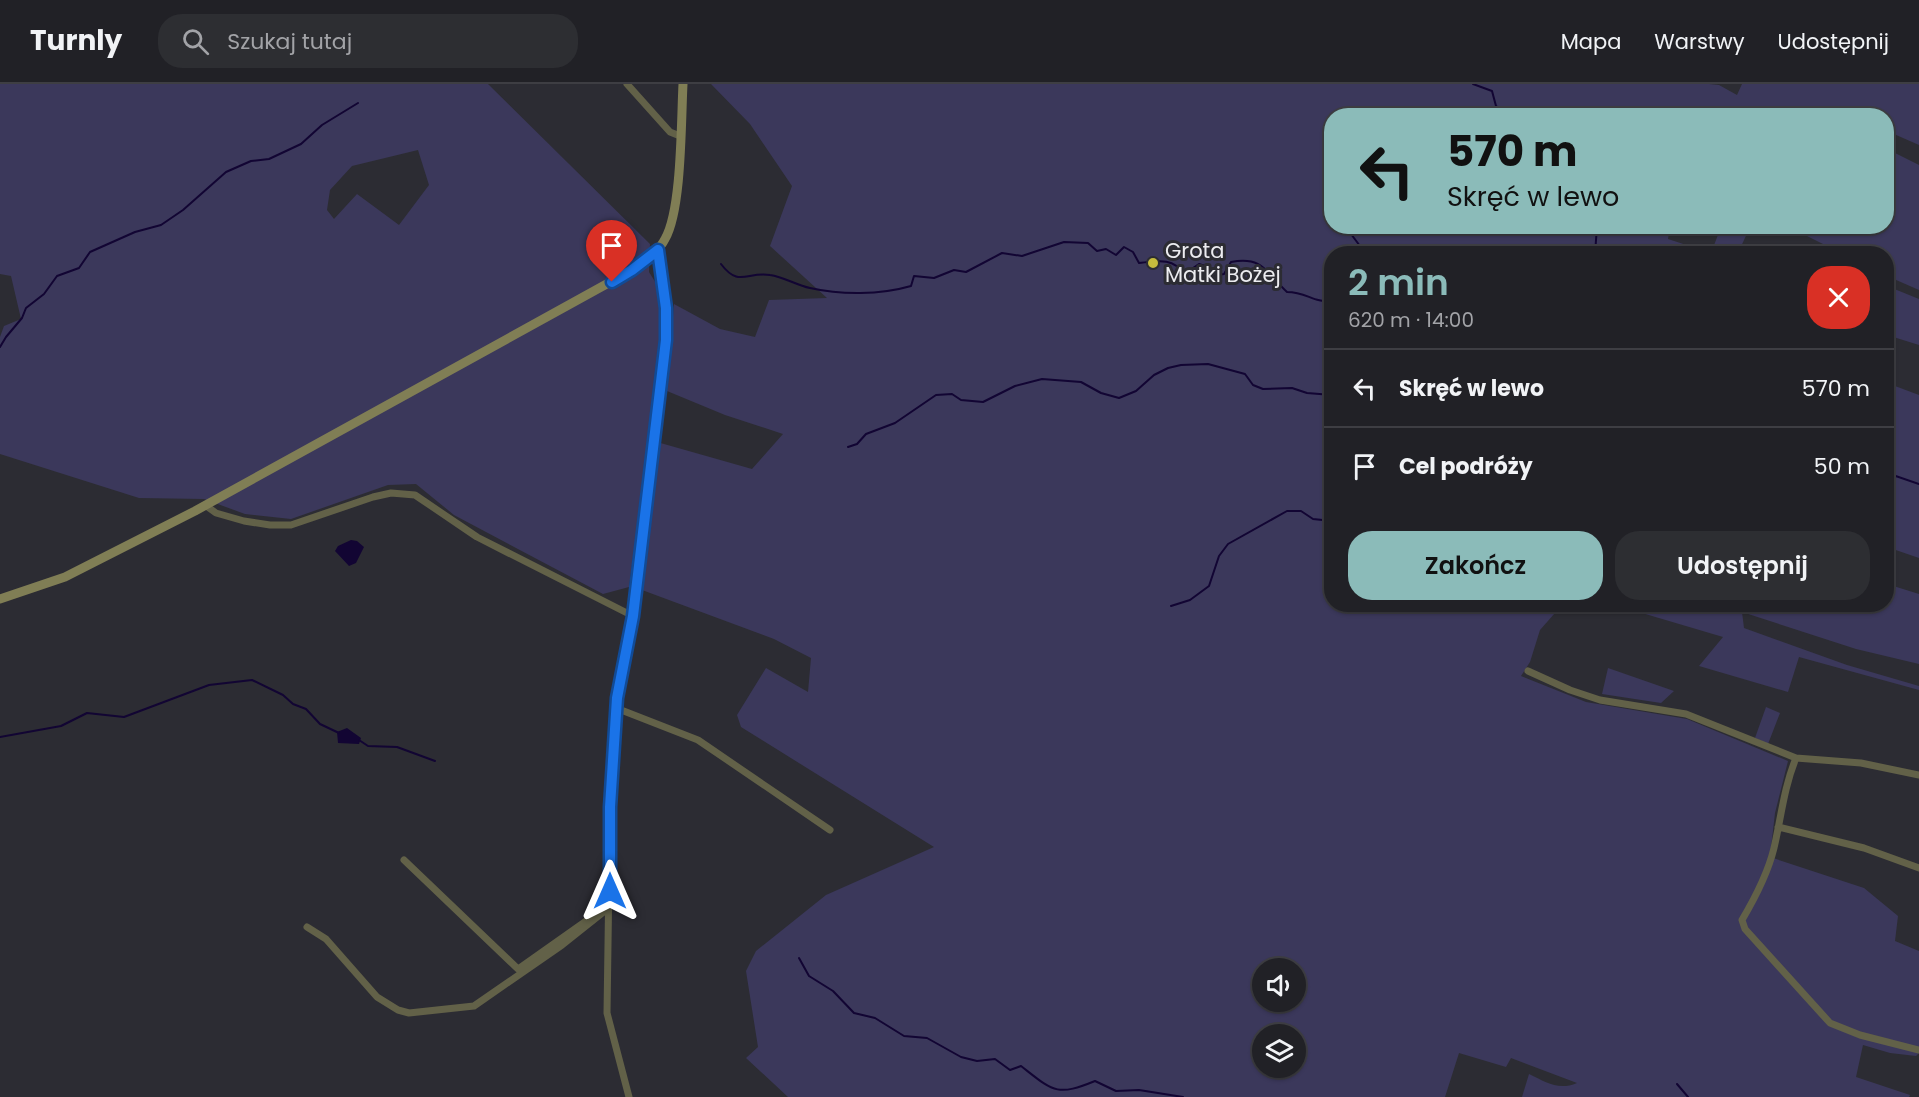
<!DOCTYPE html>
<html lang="pl">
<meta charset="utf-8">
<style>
body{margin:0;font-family:Poppins,sans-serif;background:#2d2e32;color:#f1f3f6;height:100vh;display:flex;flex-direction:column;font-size:22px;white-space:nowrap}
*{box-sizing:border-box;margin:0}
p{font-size:20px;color:#a2a3a7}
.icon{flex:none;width:33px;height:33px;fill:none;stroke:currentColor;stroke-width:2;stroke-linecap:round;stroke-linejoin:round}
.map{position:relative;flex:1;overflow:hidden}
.side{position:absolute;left:1324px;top:162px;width:570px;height:366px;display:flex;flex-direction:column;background:#212126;border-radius:24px;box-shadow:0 2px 4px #0004,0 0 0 2px #3e3e43}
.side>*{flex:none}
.hud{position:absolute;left:1324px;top:24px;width:570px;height:126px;border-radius:24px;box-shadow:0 2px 4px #0004,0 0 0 2px #3e3e43;background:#8bbbb9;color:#111;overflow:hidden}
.buttons{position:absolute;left:1252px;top:874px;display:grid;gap:12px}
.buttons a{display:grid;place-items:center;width:54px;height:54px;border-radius:50%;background:#212126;box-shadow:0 2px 4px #0004,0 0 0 2px #3e3e43;font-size:30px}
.pin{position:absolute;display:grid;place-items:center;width:51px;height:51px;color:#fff;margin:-62px -26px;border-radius:50% 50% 50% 0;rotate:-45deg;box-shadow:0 0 6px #0007}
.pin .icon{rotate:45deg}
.me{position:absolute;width:66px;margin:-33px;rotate:0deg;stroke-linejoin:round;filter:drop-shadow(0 0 4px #0008)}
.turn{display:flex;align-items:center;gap:21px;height:126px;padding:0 24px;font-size:27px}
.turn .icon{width:78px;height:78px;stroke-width:2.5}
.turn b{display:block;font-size:42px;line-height:51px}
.round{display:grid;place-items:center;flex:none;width:63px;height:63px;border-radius:24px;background:#2d2e32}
.head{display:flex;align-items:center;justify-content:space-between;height:102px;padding:0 24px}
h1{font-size:36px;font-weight:600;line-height:45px;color:#8bbbb9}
.button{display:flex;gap:12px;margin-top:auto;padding:12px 24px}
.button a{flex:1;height:69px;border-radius:24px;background:#8bbbb9;color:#111;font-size:24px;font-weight:600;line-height:69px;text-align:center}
.button a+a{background:#2d2e32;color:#f1f3f6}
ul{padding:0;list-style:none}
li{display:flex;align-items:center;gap:18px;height:78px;padding:0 24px;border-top:2px solid #3e3e43}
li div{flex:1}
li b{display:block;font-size:22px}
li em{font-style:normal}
header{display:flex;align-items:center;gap:36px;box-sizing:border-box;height:84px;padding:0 30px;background:#212126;border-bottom:2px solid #3e3e43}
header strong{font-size:28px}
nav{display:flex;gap:33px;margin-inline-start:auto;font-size:21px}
.search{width:420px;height:54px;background:#2d2e32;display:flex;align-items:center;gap:15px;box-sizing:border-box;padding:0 21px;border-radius:24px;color:#a2a3a7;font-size:22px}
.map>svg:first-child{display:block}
.green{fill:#3b385b;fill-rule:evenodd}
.water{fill:#120533}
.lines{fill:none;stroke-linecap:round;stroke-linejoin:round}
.stream{stroke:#120533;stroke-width:2}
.street{stroke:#626148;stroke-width:7}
.secondary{stroke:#807e55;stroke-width:9}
.route-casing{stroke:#114b97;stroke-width:15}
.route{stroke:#1a73e8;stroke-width:10}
.poi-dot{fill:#c5bc3d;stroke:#2c2c33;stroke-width:2}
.labels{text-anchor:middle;stroke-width:6;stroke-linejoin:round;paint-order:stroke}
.poi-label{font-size:21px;fill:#ececf0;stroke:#2c2c33;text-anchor:start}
</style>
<header>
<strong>Turnly</strong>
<div class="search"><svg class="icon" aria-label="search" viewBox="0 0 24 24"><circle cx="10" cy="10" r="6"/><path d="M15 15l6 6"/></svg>Szukaj tutaj</div>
<nav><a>Mapa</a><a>Warstwy</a><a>Udostępnij</a></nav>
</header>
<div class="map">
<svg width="1919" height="1013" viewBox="0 0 1919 1013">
<rect width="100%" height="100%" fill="#2c2c33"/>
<!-- green -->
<path class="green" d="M0 0H488L650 160 649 188 659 204 661 231 655 311 629 503 603 510 454 431 416 400 388 401 291 435 245 430 204 415 139 414 0 370V253L4 242 21 235 11 192 0 190ZM418 66 429 101 399 141 357 110 334 135 327 126 330 106 352 82Z
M711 0H1709L1719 1 1737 11 1742 0H1919V61L1887 47V32H1332V142L1670 143 1668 155 1711 169 1721 143H1750L1738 169 1332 170V520L1562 521 1540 546 1530 578 1521 592 1586 618 1687 635 1788 677 1775 729 1770 773 1864 804 1898 832 1895 857 1919 867V969L1916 972 1890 969 1863 961 1856 993 1910 1011 1909 1013H1522L1529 990C1546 998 1558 1007 1577 999L1511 974 1506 983 1459 969 1445 1013H788L746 974 758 963 746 887 756 867 826 811 934 763 741 643 737 631 766 584 808 608 811 574 774 555 642 506 657 358 752 385 783 350 725 331 667 307 674 220 720 245 755 253 769 216 827 214 770 162 792 102 750 40ZM1263 885H1296V918H1263ZM1263 951H1296V984H1263Z
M1887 65 1919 81V206L1887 192V170L1841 169 1797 147 1795 150 1779 143 1887 142Z
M1887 202 1919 215V261L1887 251Z
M1887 299 1919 311V474L1887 463Z
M1887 500 1919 510V580L1856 565 1742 528 1744 544 1847 581 1919 602V606L1799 573 1788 608 1699 582 1723 553 1615 521 1887 520Z
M1608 584 1674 607 1661 619 1602 610Z
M1766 623 1780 629 1768 660 1755 654Z"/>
<!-- water -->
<path class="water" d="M351 456 357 457 364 463 356 479 349 482 335 467 338 462Z
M347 644 361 654 359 660 338 659 337 648Z"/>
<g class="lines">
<!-- stream -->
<path class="stream" d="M1473 0 1492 7 1496 22 1511 32
M1345 142 1366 170
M1595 170 1597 142
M721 180C739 204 747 187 770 191 784 193 796 201 810 204 841 211 880 211 911 202L914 192 934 194 954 186 966 188 1002 169 1022 172 1064 158 1088 159 1097 167 1106 165 1116 171 1124 163 1133 168 1139 179C1157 177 1173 173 1184 190L1199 180 1208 183 1212 192 1224 190 1231 178C1263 172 1266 188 1287 208 1307 208 1313 219 1332 217
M0 263 6 253 22 234 26 224 44 210 57 192 79 184 90 168 135 148 161 141 183 126 226 88 251 77 269 75 301 60 322 41 358 19
M848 363 857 360 866 350 895 339 936 311 952 310 961 316 983 318 1015 302 1042 295 1081 298 1101 309 1119 314 1136 307 1154 291 1168 284 1181 281 1208 280 1245 290 1253 301 1263 305 1292 304 1307 309 1332 311
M1887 389 1919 400
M1171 522 1190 516 1209 502 1219 472 1228 460 1287 427H1301L1313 435 1332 437
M0 653 61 642 87 629 124 633 209 601 252 596 283 611 293 620 306 625 320 640 339 649
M359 656 368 662 397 663 435 677
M799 874 809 892 833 907 854 929 875 934 904 952 927 954 961 973 977 977 995 975 1010 986 1021 982C1053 1007 1056 1013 1095 997L1116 1007 1139 1006 1183 1013
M1677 1000 1688 1013"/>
<!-- street -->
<path class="street" d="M627 0 670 48 680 52
M205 421 216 429 244 437 270 441H291L373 413 391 409 415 411 477 453 633 532
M1528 587 1570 606 1600 616 1686 630 1796 674 1861 679 1919 691
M616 624 698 656 830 746
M1796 674C1784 703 1781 734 1774 764 1768 789 1755 814 1742 836L1745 845 1830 939 1860 951 1919 966
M1778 743 1864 764 1919 784
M404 776 518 885 593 832
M307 843 326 855 377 913 398 926 409 929 474 922 562 861 606 826
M629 1013 607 929 610 723 617 614 633 532 666 256V224L658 166"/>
<!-- secondary -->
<path class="secondary" d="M0 515 65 493 195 427 632 186C644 177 658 169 665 155 682 126 681 37 683 0"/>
</g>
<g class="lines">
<!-- route casing -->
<g class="route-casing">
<path id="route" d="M610 807V723L617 614 633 532 666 256V224L658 166 632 186 612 198"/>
</g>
<!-- route -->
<use href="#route" class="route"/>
</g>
<!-- markers -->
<circle class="poi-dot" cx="1153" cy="179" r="6"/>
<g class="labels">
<!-- poi labels -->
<g class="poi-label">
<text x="1165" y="174">Grota<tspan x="1165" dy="24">Matki Bożej</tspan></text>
</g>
</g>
</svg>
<div class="buttons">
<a><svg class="icon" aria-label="sound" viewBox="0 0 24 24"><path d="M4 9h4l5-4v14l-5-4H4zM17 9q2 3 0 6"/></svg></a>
<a><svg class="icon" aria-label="layers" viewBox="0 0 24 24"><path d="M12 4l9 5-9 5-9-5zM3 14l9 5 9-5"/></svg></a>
</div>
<div class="pin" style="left:612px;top:198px;background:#d93025"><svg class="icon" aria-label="arrive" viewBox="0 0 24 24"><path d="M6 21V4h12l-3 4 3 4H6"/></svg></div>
<svg class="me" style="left:610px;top:807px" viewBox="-20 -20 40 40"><path d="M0-17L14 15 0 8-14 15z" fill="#1a73e8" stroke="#fff" stroke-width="4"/></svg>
<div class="hud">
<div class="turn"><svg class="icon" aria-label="left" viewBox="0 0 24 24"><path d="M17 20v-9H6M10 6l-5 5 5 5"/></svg><div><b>570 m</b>Skręć w lewo</div></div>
</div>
<section class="side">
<div class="head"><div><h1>2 min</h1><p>620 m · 14:00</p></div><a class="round" style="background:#d93025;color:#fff"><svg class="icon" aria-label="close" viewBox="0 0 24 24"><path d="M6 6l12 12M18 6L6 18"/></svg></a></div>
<ul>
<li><svg class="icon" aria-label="left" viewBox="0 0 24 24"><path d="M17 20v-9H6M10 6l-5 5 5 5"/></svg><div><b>Skręć w lewo</b></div><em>570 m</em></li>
<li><svg class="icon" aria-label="arrive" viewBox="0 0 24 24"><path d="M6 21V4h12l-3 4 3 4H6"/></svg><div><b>Cel podróży</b></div><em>50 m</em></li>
</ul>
<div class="button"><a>Zakończ</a><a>Udostępnij</a></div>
</section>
</div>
